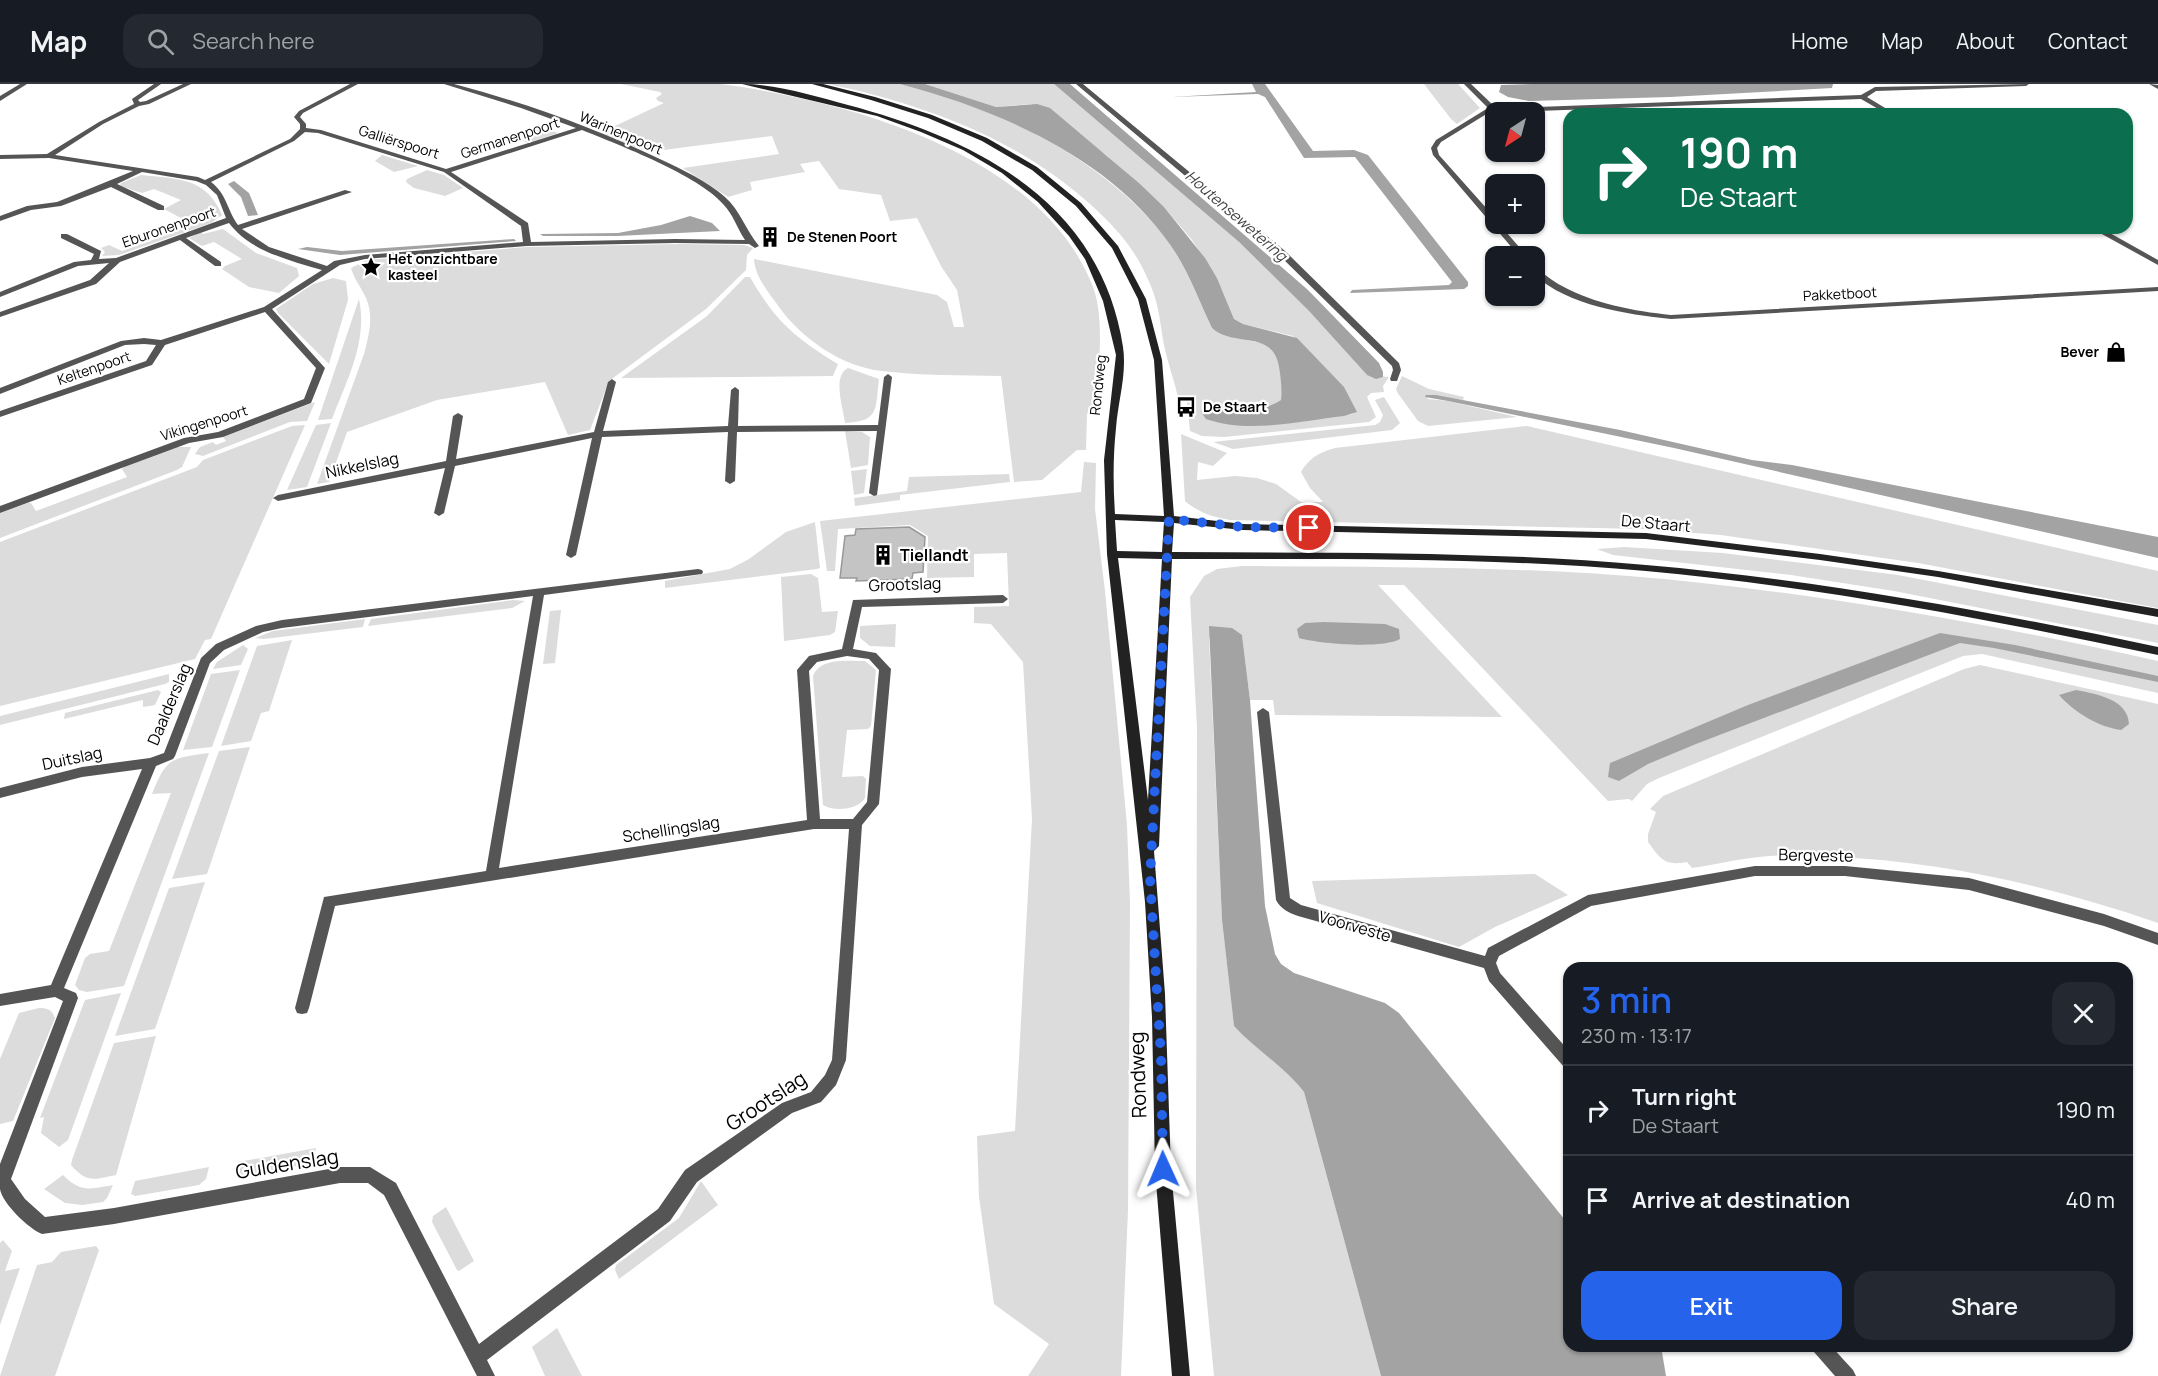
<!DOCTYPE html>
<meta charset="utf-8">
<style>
body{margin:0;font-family:Manrope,sans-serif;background:#242831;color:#f1f3f6;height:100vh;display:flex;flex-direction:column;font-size:22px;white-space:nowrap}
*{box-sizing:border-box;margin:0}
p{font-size:20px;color:#9ea1a6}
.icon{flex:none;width:33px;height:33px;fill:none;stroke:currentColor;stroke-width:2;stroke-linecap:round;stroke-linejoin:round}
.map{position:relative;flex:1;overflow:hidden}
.details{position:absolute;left:1563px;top:878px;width:570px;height:390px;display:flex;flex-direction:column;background:#171b24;border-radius:18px;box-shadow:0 2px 4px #0004}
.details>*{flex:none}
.banner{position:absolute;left:1563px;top:24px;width:570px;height:126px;border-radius:18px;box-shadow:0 2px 4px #0004;background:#0b6e4f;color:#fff;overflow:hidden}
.needle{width:39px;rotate:216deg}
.buttons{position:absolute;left:1485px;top:18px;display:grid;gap:12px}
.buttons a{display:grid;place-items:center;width:60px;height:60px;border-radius:12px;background:#171b24;box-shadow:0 2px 4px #0004;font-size:30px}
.pin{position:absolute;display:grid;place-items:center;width:51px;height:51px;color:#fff;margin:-26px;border:3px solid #fff;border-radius:50%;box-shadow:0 2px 6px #0007}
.me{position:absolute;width:66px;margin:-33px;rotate:359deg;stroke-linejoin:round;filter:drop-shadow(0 0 4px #0008)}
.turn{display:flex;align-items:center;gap:21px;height:126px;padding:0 18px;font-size:27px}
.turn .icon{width:78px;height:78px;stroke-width:2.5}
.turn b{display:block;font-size:42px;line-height:51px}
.round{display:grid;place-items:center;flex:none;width:63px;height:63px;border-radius:18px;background:#242831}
.summary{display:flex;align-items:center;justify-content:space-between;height:102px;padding:0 18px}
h1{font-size:36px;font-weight:600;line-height:45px;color:#2563eb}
.button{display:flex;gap:12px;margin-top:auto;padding:12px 18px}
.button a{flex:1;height:69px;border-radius:18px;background:#2563eb;color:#fff;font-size:24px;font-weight:600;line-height:69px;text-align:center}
.button a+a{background:#242831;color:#f1f3f6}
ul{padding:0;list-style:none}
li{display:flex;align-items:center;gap:18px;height:90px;padding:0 18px;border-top:2px solid #363941}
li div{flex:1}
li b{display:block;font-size:22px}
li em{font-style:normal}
header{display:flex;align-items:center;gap:36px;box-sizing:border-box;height:84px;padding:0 30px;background:#171b24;border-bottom:2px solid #363941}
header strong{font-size:28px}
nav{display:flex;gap:33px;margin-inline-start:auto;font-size:21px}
.search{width:420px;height:54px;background:#242831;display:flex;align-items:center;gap:15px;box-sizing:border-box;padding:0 21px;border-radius:18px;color:#9ea1a6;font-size:22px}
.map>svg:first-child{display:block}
.green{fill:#dcdcdc}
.water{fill:#a3a3a3}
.building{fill:#c4c4c4;stroke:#999;stroke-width:1.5}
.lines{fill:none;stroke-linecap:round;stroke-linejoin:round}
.street{fill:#555;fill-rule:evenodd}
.secondary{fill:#222;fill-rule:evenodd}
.route{stroke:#2563eb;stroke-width:10;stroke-dasharray:0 18}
.labels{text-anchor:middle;stroke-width:4.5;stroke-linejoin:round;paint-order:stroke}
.far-street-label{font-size:14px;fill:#000;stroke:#fff}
.far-poi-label{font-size:14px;font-weight:bold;fill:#000;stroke:#fff;text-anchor:start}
.far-water-label{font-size:15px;font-style:italic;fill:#444;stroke:#fff}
.street-label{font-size:16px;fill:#000;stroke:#fff}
.poi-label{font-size:16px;font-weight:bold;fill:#000;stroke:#fff;text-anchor:start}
.near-street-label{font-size:20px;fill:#000;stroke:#fff}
</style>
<header>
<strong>Map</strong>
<div class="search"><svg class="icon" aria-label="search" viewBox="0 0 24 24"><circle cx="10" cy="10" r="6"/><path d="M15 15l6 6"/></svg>Search here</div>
<nav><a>Home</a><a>Map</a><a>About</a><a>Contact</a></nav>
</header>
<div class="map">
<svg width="2158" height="1292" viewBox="0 0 2158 1292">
<rect width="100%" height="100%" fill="#fff"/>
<!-- green -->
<path class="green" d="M621 0C653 0 689 0 721 0 848 17 1042 70 1093 203 1106 238 1097 292 1096 330H1087L1086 366H1077L1042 396 1014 398 1001 292C962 291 921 292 882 287 842 283 801 254 779 223 769 209 755 193 754 175L937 211 947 218 954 243H964L957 206 941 182 917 134 890 137 881 111 839 105 819 77 800 80 805 88 750 98 752 106 728 113 683 84 779 70 772 52 648 68 600 49 664 19 658 17 656 14 662 10 660 8Z
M828 0C852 0 878 0 901 0 992 16 1119 85 1171 162 1188 187 1199 217 1212 244L1224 250 1268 261C1282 272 1283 299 1281 316L1267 323 1248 327 1234 325 1212 337 1255 342 1353 330 1293 252 1243 240 1234 235 1217 194 1192 156 1164 123 1105 70 1031 20 996 23 925 0H1054L1239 158 1309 227 1367 291 1389 293 1383 302 1384 308 1371 309 1367 313 1376 333 1369 338 1224 353 1202 352 1190 347 1187 318H1179C1175 298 1168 280 1164 261 1159 232 1159 218 1146 191 1133 162 1113 141 1090 120 1017 54 923 20 828 0Z
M1424 0H1458L1480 24 1457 40 1451 35Z
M539 43 558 49 528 59 515 53Z
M382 71 418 82 394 88 375 77Z
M427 86 444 91 463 104 445 112 414 104 406 98 407 95Z
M141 91C178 95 206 93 222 131L211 139 119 171 102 172 105 168 101 164 109 161 122 167 194 141 164 125 181 116 154 105 142 109 120 102 121 99Z
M223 145 256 169 297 184 299 192 279 209 249 203 222 185 225 182 242 175 214 158 202 162 189 154 201 148 203 150Z
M681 160 744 161 753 164 747 171 746 186 706 225 609 297 590 346 568 351 545 298 437 316 347 348 329 398 317 400 364 270C369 251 374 232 366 214 361 203 354 195 351 184L367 176 527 163Z
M745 193H750C776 238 794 253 838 280L833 292 621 294 707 232Z
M333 194 346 197 348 216 329 280 278 229 276 225 313 200Z
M359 215C368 257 347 296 332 335L318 336Z
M848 284 879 295C875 326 880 337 845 339 843 323 832 292 848 284Z
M1402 292 1429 305 1464 313 1463 316 1426 311 1428 315 1448 317 1517 333 1428 342 1418 337 1397 308 1396 305Z
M1384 313 1400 339 1392 346 1233 365 1213 358 1375 341 1380 338 1383 331 1375 316Z
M315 318 307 337 290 338 203 372 195 370 200 363 213 358 216 361 226 357 223 353Z
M331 339 307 403 287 406 316 341Z
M305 341 211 555 205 556 195 575 0 622V458L197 383 203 376 292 342Z
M1527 342 2158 487V524L1918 479 1721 451 1642 445 1230 436C1213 433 1199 429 1185 417L1181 350 1227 369 1213 382 1198 378 1197 396 1235 392 1257 394 1276 400 1301 418H1323L1310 404 1301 388C1310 373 1319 369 1335 364Z
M845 347 862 348 870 353 868 381 851 384Z
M177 363H191L182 383 177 386 0 454V429L28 419H31L36 427 127 393 122 385 125 382Z
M1084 378 1096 379 1095 425 1105 507 1127 741 1130 819 1128 1126 1121 1292H1028L1049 1260 994 1220 979 1113 977 1052 1015 1047 1032 735 1023 578 991 540 974 539V523L1009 522 1007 469 974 470V493L927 494 928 452 910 441 838 445 835 487H827L820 437 1081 408Z
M867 385 864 409 854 411 851 387Z
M1009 390 1010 398 900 411V416L855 422 854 414 907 407 909 393Z
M815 438 820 484 817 485 665 504V497L730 485 749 475 786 448Z
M1624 463 1723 469 1898 491 2158 541V559L1894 507 1791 491 1613 471 1597 465Z
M1242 482C1382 483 1524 482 1664 495 1830 511 1995 541 2158 577V609L1982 570 1963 572 1659 694 1647 700 1632 717 1629 715 1608 717 1404 501H1378L1502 633 1275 631 1273 616H1250L1242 551 1209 554 1222 836 1234 941C1256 966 1283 981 1304 1008L1381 1292H1214L1196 1103 1197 644 1190 513 1204 492 1217 485Z
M811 490 818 494 822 528 838 527 835 548 830 551 784 557 781 493Z
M513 516 525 517 512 524 368 542 371 535Z
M561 526 555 579 543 580 550 527Z
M365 535 363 543 264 555 255 554 273 547Z
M896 540 895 563 870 562 860 554V542Z
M292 556 269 627 261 629 251 657 221 662 257 562Z
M243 561 248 565 241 581 213 585 217 578Z
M865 577 876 586 871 642 868 645 847 646 842 693 863 692 866 695 865 714C858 726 834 728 823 721L813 592C820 573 849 577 865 577Z
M1980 581 2158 620V839C2055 803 1946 778 1837 773 1811 772 1785 770 1759 773 1737 775 1714 781 1692 784L1687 778C1665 782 1661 776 1648 758V750L1656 728 1650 725 1663 712 1964 585Z
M240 586 212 663 183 666 211 590Z
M169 590V598L165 600 0 641V632Z
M158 606 161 608 155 621 143 623V616L64 635 65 629Z
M250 663 207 790 172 795 219 667Z
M209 669 124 902 87 908 79 906 75 901 85 874 90 870 109 867 171 709 152 710C166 674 171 674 209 669Z
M1535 790 1568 811 1495 843 1459 863 1317 819 1312 797Z
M205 798 155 945 115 952 169 804Z
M121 909 68 1056 59 1063 41 1049 44 1033 40 1034 85 916Z
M39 924C48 924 52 926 55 934L13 1037 0 1040V975L19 929Z
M156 952 116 1091C95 1095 87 1100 71 1081L72 1076 114 959Z
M316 1064 314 1074 308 1080 236 1092 238 1078Z
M209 1083 206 1095 199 1101 135 1112 131 1110 135 1097Z
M63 1091C81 1109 90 1105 113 1101L107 1114 103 1118 82 1121 65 1119 44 1105Z
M701 1097 718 1121 619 1195 615 1186 616 1181 679 1134Z
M446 1123 474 1177 459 1187 457 1186 432 1138 433 1132Z
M3 1156 12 1167 5 1187 20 1184 0 1241V1159Z
M96 1162 99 1166 55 1292H0L37 1181 52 1178 61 1168Z
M557 1244 582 1292H545L532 1263Z"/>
<!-- water -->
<path class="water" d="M900 0H925L996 23 1037 20 1050 24 1140 100 1164 123 1205 174 1217 194 1234 235 1243 240 1297 254 1344 303 1357 328 1344 332C1300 337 1249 350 1206 335L1201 328C1212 315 1234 327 1249 327 1260 326 1271 322 1281 316 1282 305 1281 294 1279 283 1273 245 1234 264 1212 244 1199 217 1188 186 1171 162 1111 74 999 26 900 0Z
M1054 0H1070L1308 206 1379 279 1383 288V293L1376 295 1367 291 1309 227 1239 158Z
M1252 0H1265L1313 67 1354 66 1368 71 1468 198V202L1464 205 1350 209 1352 206 1449 201 1452 198 1355 73 1304 74 1265 13 1258 10 1172 13 1256 8Z
M1533 0H1833L1832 4 1670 13 1529 17 1508 13 1499 8 1501 1Z
M234 97 249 109 258 131 248 132 241 113 228 100Z
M690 132 712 139 720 147 617 152H543L540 150 618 149 661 141Z
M514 155 516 157 340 171 298 165 307 163 342 167Z
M1426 311H1436L1620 346 1752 376 1792 381 2158 453V474L1674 364 1448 317 1425 313Z
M1324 538 1385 540 1399 545 1400 555C1382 565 1320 560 1299 554L1297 545 1305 539Z
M1209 542 1232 544 1242 551 1250 616 1265 822 1275 870 1281 880 1294 889 1385 919 1399 929 1569 1141V1262H1661L1666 1292H1381L1304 1008C1284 982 1256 966 1234 942L1222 836Z
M1940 549 2015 561 2158 592V598L1994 564 1960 559 1696 660 1648 680 1619 697 1608 693 1610 679 1615 677 1748 621Z
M2076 606C2096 610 2128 615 2129 640L2121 646C2098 643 2074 628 2059 611Z"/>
<!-- building -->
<path class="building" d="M909 443 925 453 923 488 913 489 912 495 856 497 857 494H840L845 452 855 451 856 445Z"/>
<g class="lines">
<!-- street -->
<path class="street" d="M20 0H27L0 17V12Z
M154 0H161L138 16 140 18 146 17 183 0H191L149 20 139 22 103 40 55 71 198 93 205 96 290 55 300 45V40L294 33 299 27 350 0H358L303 29 300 33 306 40V44L321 46 446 85 576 44 521 24 444 0H454C526 19 595 44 662 76 683 86 707 97 725 113 740 126 746 147 759 162L755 164 749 160 675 159 527 162 365 175 340 181 272 225 325 284 311 319 223 353 189 359 0 429V422L184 354 218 348 304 315 316 284 265 228 165 261 152 281 0 333V327L146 277 156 261 144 260 125 261 0 310V304L121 257 144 254 161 256 264 223 322 186C288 176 250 167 229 139L186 154 221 178V182H215L180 156 120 178 96 200 0 233V228L90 196 109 179 78 182 0 213V208L74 178 91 176 94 170 61 154V150H67L101 167 99 175 116 174 226 134 217 111 206 101 196 97 142 88 117 100 164 122V126H158L111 103 61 122 31 126 0 137V132L27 122 57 118 133 87 49 74 0 75V71L47 70 99 38 134 20 132 15ZM582 46C619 61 698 91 723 120 733 130 737 144 745 156L675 155 531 158 528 139 451 88ZM305 48 318 49 444 88 521 142 523 158 365 171 334 177 327 182 269 163 242 145 352 108 345 106 238 141C227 126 227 110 211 98L294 57Z
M1076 0H1083L1285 167 1399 279 1401 286 1397 297H1391L1390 295 1393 286 1392 282 1279 171Z
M1464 0H1471L1494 22 1509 24 1861 11 1875 3 2029 0 2026 2 1876 7 1867 13 1895 30H1887L1861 15 1509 28 1493 26 1441 58 1437 64 1439 71 1496 135V140H1499L1527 172H1519L1433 71 1431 64 1436 56 1488 24Z
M2149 0 2158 1V5Z
M2091 144H2101L2158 176V181Z
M1534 184C1544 189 1552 197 1562 202 1595 220 1634 227 1671 231L2158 203V207L1671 235C1625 230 1570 222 1534 191Z
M888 290 892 293 877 411 874 412 869 409 877 347 737 348 735 397 730 400 725 397 728 348 602 353 576 471 571 474 566 471 592 354 455 382 444 429 439 432 434 429 445 384 278 417 273 414 278 411 446 377 453 332 458 329 463 332 456 375 594 348 608 298 612 295 616 298 603 347 728 342 731 306 735 303 739 306 738 342 878 341 884 293Z
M698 485 702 486 703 488 702 490 544 511 499 784 807 736 797 586 809 572 842 565 853 516 1003 511 1008 515 1003 519 862 523 853 565 876 569 891 585 879 720 862 741 846 976 836 1001 821 1018 792 1029 697 1098 670 1137 487 1276 495 1292H477L384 1111 368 1099H340L114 1140 42 1150C29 1145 2 1119 0 1105 0 1097 0 1088 0 1080L63 917 55 913 0 922V910L51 901 142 685 82 693 0 714V704L82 683 150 674 164 669 201 574 216 560 256 542 282 536ZM533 512 486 787 324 813 295 924 297 929 302 930 307 929 309 924 335 822 814 745H849L832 976 825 991 811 1008 782 1019 685 1086 658 1125 479 1260 396 1099 370 1083H340L114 1124 45 1133 25 1115 11 1095 78 914 76 909 64 904 156 682 173 675 175 672 210 579 224 566 263 548 282 544ZM847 572 869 575 879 586 867 718 853 735H820L809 587 817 578Z
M1263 624 1269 628 1290 814 1301 821 1485 872 1488 864 1588 811 1755 782H1845L1969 794 2104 830 2158 849V861L2104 842 1969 806 1845 792H1755L1591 822 1499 872 1496 879 1500 889 1569 967V985L1564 983 1489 897 1484 884 1298 832C1289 829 1281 825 1276 816L1257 628Z
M1811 1262H1831L1853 1286 1856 1292H1835L1814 1268Z"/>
<!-- secondary -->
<path class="secondary" d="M742 0C777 0 815 12 848 21 976 55 1101 118 1123 263 1127 290 1118 317 1116 344 1113 372 1113 401 1115 430L1164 432 1154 276 1138 215 1112 164 1076 122 1032 86 982 57 928 34 871 16 812 0H823L875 13 932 31 987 54 1037 83 1081 119 1118 162 1146 215 1162 276 1174 432 1243 440 1646 449 1820 470 1938 487 2158 525V533L1938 493 1820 476 1646 455 1243 446 1174 439 1172 468C1330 469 1489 467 1646 481 1818 496 1989 527 2158 563V571C1989 535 1818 503 1646 487 1488 473 1330 475 1172 475L1159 762 1154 767 1165 910 1171 1086 1190 1292H1172L1155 1086 1152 933 1145 818 1107 470 1104 376 1116 271 1103 217 1085 175 1069 152 1038 118 1002 89 963 66 921 48 877 32ZM1115 436 1164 438 1162 468 1117 467ZM1118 474 1162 475 1148 716Z"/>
</g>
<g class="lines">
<!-- route -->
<path class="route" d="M1163 1085 1161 973 1150 795 1169 435 1243 443 1309 444"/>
</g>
<!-- icons -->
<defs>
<g id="building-bare" transform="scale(1.62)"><path d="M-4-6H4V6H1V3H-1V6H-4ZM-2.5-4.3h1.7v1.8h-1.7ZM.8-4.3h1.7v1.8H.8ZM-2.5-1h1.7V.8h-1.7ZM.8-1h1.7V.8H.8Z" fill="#000" stroke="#fff" stroke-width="2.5" paint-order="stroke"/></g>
<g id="sight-bare" transform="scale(1.62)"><path d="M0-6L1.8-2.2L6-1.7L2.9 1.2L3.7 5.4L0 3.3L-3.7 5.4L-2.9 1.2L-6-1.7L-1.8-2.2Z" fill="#000" stroke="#fff" stroke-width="2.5" paint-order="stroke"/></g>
<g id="shop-bare" transform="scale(1.62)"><path d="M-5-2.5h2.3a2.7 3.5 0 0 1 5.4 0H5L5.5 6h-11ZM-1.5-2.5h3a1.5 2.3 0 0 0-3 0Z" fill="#000" stroke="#fff" stroke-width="2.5" paint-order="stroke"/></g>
<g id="bus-bare" transform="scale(1.62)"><path d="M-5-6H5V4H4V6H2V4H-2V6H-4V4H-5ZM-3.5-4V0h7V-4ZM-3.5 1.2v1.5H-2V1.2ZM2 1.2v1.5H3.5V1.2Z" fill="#000" stroke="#fff" stroke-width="2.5" paint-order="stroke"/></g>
</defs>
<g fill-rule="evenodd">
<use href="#building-bare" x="770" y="153"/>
<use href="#sight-bare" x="371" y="183"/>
<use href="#shop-bare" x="2116" y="268"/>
<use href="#bus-bare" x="1186" y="323"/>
<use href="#building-bare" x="883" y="471"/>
</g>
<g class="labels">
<!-- far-street labels -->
<g class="far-street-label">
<text transform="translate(621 49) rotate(23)" y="5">Warinenpoort</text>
<text transform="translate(510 54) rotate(-18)" y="5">Germanenpoort</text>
<text transform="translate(399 58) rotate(17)" y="5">Galliërspoort</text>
<text transform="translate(169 143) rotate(-19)" y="5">Eburonenpoort</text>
<text transform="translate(1840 210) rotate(-3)" y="5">Pakketboot</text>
<text transform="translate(94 284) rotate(-19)" y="5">Keltenpoort</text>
<text transform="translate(1098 301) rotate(-84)" y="5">Rondweg</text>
<text transform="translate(204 339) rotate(-17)" y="5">Vikingenpoort</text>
</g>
<!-- far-poi labels -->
<g class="far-poi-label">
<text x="787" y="158">De Stenen Poort</text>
<text x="388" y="180">Het onzichtbare<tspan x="388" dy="16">kasteel</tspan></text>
<text x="2099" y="273" text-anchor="end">Bever</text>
<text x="1203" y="328">De Staart</text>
</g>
<!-- far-water labels -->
<g class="far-water-label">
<text transform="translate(1236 132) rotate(41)" y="5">Houtensewetering</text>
</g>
<!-- street labels -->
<g class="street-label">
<text transform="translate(362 381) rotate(-12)" y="6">Nikkelslag</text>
<text transform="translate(1656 439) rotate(5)" y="6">De Staart</text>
<text transform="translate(905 500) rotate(-2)" y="6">Grootslag</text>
<text transform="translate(169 620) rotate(-67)" y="6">Daalderslag</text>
<text transform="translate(72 674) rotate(-12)" y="6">Duitslag</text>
<text transform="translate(671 745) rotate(-9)" y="6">Schellingslag</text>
<text transform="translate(1816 771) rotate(1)" y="6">Bergveste</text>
<text transform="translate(1355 842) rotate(16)" y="6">Voorveste</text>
</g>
<!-- poi labels -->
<g class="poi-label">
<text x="900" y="477">Tiellandt</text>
</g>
<!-- near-street labels -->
<g class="near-street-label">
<text transform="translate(1138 991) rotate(-92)" y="7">Rondweg</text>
<text transform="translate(766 1017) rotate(-33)" y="7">Grootslag</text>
<text transform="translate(287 1080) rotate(-9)" y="7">Guldenslag</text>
</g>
</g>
</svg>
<div class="buttons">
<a><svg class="needle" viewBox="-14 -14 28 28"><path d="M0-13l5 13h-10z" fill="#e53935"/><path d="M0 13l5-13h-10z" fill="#9ea1a6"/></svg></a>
<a>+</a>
<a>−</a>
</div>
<div class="pin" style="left:1309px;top:444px;background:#d93025"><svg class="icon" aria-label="arrive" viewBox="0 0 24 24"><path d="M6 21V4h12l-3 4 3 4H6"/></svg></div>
<svg class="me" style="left:1163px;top:1085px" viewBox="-20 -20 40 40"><path d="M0-17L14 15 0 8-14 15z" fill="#2563eb" stroke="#fff" stroke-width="4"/></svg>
<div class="banner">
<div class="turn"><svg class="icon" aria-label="right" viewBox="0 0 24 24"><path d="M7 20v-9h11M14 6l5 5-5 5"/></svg><div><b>190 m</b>De Staart</div></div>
</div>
<section class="details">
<div class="summary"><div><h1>3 min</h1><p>230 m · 13:17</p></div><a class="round"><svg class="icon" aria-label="close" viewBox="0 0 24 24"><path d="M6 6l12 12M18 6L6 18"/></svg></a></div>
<ul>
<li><svg class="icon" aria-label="right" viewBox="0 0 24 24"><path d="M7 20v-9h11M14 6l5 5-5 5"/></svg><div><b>Turn right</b><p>De Staart</p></div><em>190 m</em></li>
<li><svg class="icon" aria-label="arrive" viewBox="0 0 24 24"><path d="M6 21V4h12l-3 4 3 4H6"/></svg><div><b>Arrive at destination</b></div><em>40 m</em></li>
</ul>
<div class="button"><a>Exit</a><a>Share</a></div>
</section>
</div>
